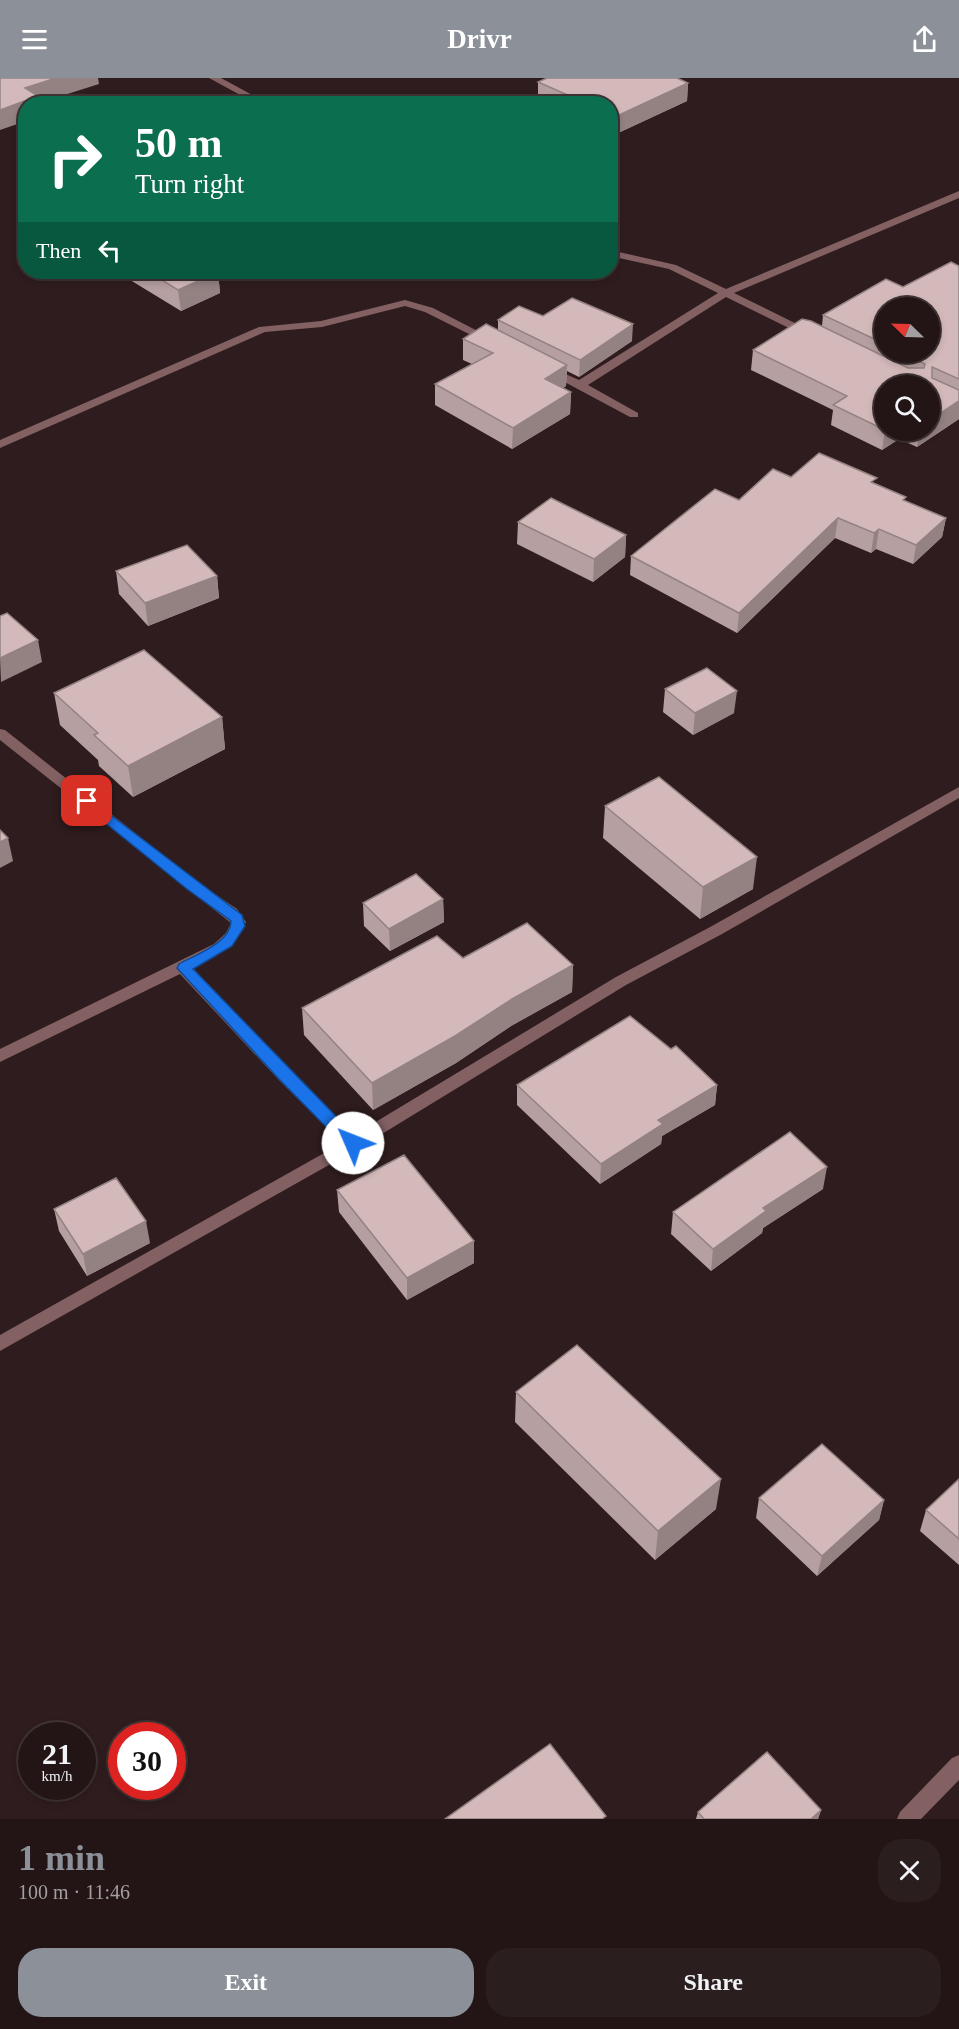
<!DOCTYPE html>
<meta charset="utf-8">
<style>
body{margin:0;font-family:Georgia,serif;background:#2b1e1f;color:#f1f3f6;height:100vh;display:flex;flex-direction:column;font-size:22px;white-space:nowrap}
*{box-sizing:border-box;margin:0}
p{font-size:20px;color:#a39fa1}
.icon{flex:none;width:33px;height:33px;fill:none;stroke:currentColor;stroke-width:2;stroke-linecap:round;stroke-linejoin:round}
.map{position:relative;height:1741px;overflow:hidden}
.details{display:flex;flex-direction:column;background:#231516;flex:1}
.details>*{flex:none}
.top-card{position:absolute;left:18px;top:18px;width:600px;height:183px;border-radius:24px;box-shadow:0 3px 9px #0003,0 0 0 2px #403435;background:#0b6e4f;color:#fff;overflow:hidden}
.needle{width:39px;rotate:293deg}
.tools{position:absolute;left:874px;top:219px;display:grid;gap:12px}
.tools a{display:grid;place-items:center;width:66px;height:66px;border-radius:50%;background:#231516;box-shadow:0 3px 9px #0003,0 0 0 2px #403435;font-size:30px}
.speed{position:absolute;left:18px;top:1644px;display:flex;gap:12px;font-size:30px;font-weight:700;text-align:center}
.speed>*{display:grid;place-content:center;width:78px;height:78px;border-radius:50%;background:#231516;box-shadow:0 3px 9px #0003,0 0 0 2px #403435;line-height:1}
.speed small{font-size:15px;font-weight:400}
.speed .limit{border:9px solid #d22;background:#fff;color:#111}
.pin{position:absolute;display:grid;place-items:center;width:51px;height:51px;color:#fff;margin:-26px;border-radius:12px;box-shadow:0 3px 9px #0006}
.me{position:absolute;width:66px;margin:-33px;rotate:314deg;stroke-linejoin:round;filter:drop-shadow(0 0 4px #0008)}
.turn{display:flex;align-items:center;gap:21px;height:126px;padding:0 18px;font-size:27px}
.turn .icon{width:78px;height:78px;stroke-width:2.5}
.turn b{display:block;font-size:42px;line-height:51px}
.then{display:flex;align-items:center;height:57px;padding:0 18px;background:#0003;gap:12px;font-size:22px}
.round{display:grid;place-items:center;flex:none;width:63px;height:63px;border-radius:24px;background:#2b1e1f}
.headline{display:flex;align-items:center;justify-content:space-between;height:102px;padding:0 18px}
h1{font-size:36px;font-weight:800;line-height:45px;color:#8c9099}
.action{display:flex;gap:12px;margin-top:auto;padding:12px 18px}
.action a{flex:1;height:69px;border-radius:24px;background:#8c9099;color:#fff;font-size:24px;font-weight:800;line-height:69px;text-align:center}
.action a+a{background:#2b1e1f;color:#f1f3f6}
header{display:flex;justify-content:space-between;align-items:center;height:78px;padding:0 18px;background:#8c9099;color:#fff;font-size:27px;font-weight:800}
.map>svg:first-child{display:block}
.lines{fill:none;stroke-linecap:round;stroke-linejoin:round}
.minor{fill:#836163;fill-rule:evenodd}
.wall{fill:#b59fa0;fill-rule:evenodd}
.shaded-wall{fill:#948282}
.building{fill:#d3b9ba;stroke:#948282;stroke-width:1.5}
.route{fill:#1a73e8;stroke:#114b97;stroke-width:1.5}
</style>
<header><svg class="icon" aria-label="menu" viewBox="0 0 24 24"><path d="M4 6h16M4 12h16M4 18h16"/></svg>Drivr<svg class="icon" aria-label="share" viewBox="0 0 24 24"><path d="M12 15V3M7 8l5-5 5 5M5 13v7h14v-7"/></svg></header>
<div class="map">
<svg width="959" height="1741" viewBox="0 0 959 1741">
<rect width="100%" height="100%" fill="#2f1c1e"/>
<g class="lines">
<!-- minor -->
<path class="minor" d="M209 0H221L269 26H257Z
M959 113V120L734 215 813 254V258H805L726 219 588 307 638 335V339H630L544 293 546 291H554L579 302 718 215 669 191 610 178V172L676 187 726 211Z
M405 222 433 230 497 263 491 266 487 265 425 234 405 228 322 249 265 254 0 370V362L259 249 321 243Z
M0 651 5 652 197 804 237 831 246 844C233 871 219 877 193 890L290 993 354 1057 616 899 712 848 959 709V720L722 856 626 907 359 1070 0 1273V1257L342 1065 278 1001 180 896 0 984V971L214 866 226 855 231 845 0 662Z
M959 1677V1702L921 1741H897L900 1734 952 1680Z"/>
</g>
<!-- wall -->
<path class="wall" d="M538 4 688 5 687 23 616 56 610 54V26H546L538 22Z
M959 188V341L917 369 899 361 882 372 831 347 833 332 751 292 753 272 822 248 823 237 903 209ZM885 230 930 274H885ZM885 308 930 352H885Z
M117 194H218L220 215 181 233Z
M543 238 632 263 579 299 567 293 566 308 563 310 571 314 570 336 512 371 435 327V306L472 286 463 282V261L498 252V242Z
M791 399 876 406 906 424 946 440 942 459 913 486 876 471 871 475 835 460 737 555 630 497 631 478 739 422Z
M518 444 626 457 625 479 593 504 517 466Z
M116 493 217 498 219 520 148 548 119 516Z
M665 611 734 635 693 657 663 634Z
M54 615 222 639 225 671 133 719 99 688 98 682 60 647Z
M605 728 753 811 700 841 603 760Z
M443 821 444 844 390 873 364 848 363 825Z
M463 880 573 887 572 914 511 948 456 985 373 1032 304 957 302 930Z
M671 971 717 1007 715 1027 662 1058 661 1066 600 1106 517 1027V1007Z
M823 1111 763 1150 762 1155 711 1193 671 1156 673 1134Z
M337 1112 474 1163V1185L407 1222 339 1134Z
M54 1131 150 1165 87 1198 59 1153Z
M516 1314 716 1431 655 1482 515 1344Z
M959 1401V1487L920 1453 926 1432Z
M759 1420 884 1422 879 1442 817 1498 756 1440Z
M821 1732 818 1741H696L698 1734Z"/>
<!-- shaded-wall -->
<path class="shaded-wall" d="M56 0H98L99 6 39 25 26 26V43L0 52V32L25 10Z
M688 5 687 23 616 56 617 38Z
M218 194 220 215 181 233 178 212Z
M633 246 632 263 579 299 580 282Z
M567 287 566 308 545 323V301Z
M571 314 570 336 512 371 513 350Z
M959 323V341L917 369 919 352H930V342Z
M885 352H901L899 361 882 372Z
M838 440 835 460 737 555 739 535Z
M946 440 942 459 913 486 916 467Z
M879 451 876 471 871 475 874 455Z
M626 457 625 479 593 504 594 481Z
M217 498 219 520 148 548 145 525Z
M38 562 42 584 1 604 0 580Z
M737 613 734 635 693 657 695 635Z
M222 639 225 671 133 719 128 688Z
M8 760 13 783 0 790V764Z
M757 779 753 811 700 841 703 809Z
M443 821 444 844 390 873 389 851Z
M573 887 572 914 511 948 456 985 373 1032 372 1005 512 921Z
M717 1007 715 1027 662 1058 661 1066 600 1106 601 1086 658 1042Z
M827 1089 823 1111 763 1150 762 1155 711 1193 713 1171 763 1130Z
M146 1143 150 1165 87 1198 83 1176Z
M474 1163V1185L407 1222V1200Z
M721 1401 716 1431 655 1482 658 1453Z
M884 1422 879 1442 817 1498 822 1478Z
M821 1732 818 1741H811Z"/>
<!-- building -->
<path class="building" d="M0 0H56L25 10 38 18 0 32Z
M547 0H677L688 5 617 38 610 35V26H588L538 4Z
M951 184 959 188V301L932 289V300L959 312V323L930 342V308H885V352L833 327 847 318 753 272 802 241 811 243 908 290H924L925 286 902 274H930V230H885V266L823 237 886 201 903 209Z
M149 194H218L178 212Z
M572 220 633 246 580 282 498 242 519 228 543 238Z
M486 246 567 287 545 301 571 314 513 350 435 306 493 275 463 261Z
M819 375 877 400 871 404 906 419 903 422 946 440 916 467 879 451 874 455 838 440 739 535 631 478 715 411 739 422 773 391 791 399Z
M551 420 626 457 594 481 518 444Z
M187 467 217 498 145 525 116 493Z
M7 535 38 562 0 580V538Z
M144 572 222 639 128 688 94 657 98 655 54 615Z
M707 590 737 613 695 635 665 611Z
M659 699 757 779 703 809 605 728Z
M0 752 8 760 0 764Z
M416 796 443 821 389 851 363 825Z
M527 845 573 887 512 921 455 958 372 1005 302 930 437 858 463 880Z
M630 938 671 971 676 968 717 1007 658 1042 663 1046 601 1086 517 1007Z
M790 1054 827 1089 763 1130 766 1133 713 1171 673 1134Z
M404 1077 474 1163 407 1200 337 1112Z
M116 1100 146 1143 83 1176 54 1131Z
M577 1267 721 1401 658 1453 516 1314Z
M822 1366 884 1422 822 1478 759 1420Z
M959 1401V1461L926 1432Z
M550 1666 606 1738 602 1741H445Z
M767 1674 821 1732 811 1741H704L698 1734Z"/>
<!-- route -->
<path class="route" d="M87 719 242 837 245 848 232 868 193 891 358 1061 360 1065 358 1070H347L279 1001 177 890 179 886C195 877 232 864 231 843L187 811 82 726 80 723Z"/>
</svg>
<div class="tools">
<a><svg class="needle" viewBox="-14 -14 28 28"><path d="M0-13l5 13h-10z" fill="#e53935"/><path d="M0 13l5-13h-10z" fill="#a39fa1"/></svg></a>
<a><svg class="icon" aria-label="search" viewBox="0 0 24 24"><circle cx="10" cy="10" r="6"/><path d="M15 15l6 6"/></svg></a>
</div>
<div class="speed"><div>21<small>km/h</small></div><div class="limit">30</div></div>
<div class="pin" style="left:87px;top:723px;background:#d93025"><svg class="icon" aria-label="arrive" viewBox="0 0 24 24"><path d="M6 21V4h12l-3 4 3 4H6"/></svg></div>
<svg class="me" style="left:353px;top:1065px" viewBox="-20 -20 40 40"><circle r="19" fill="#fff"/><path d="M0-13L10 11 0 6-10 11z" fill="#1a73e8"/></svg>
<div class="top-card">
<div class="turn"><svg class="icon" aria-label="right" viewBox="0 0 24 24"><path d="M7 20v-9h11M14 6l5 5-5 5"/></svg><div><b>50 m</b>Turn right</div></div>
<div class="then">Then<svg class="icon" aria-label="left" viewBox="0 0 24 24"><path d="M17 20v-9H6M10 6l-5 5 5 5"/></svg></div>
</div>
</div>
<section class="details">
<div class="headline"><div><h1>1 min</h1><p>100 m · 11:46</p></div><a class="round"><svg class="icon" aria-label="close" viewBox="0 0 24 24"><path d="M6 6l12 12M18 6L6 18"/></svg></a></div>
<div class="action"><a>Exit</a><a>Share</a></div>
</section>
